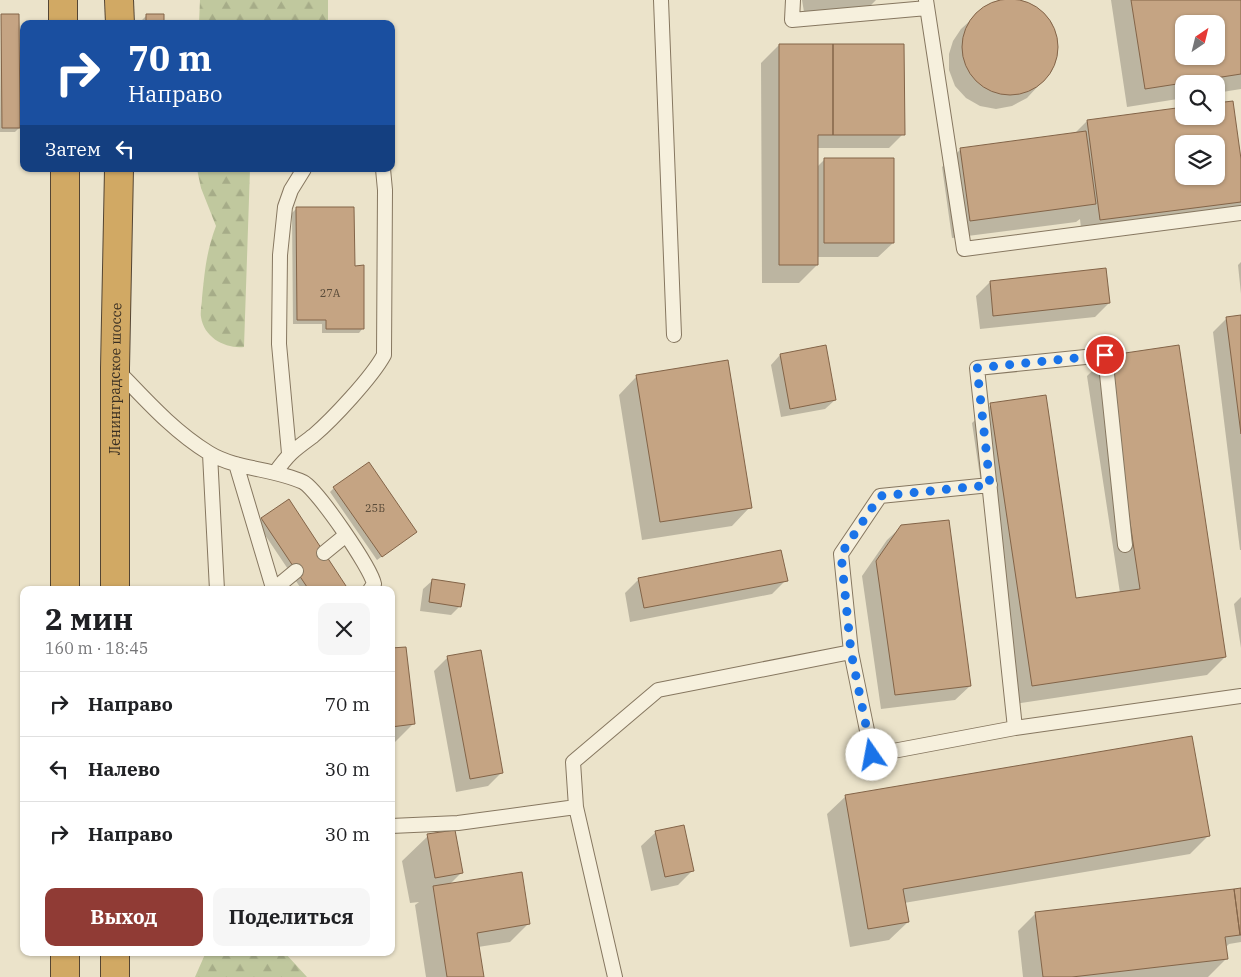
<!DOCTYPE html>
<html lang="ru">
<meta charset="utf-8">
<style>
body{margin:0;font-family:"IBM Plex Serif",serif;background:#f6f6f6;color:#202124;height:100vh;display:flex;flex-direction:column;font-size:19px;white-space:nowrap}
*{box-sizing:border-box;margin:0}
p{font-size:16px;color:#757577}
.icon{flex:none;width:28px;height:28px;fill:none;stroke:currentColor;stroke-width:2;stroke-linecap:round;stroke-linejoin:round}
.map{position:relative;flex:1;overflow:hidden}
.sheet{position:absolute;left:20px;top:586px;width:375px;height:370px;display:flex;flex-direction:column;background:#fff;border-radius:10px;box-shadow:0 1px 4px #0004}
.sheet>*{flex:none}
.top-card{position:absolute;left:20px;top:20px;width:375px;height:152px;border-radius:10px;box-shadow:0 1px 4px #0004;background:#1a4fa0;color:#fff;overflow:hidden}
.needle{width:32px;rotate:35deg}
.tools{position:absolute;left:1175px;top:15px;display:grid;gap:10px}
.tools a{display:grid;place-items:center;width:50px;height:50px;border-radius:10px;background:#fff;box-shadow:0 1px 4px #0004;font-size:25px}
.pin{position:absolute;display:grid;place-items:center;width:42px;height:42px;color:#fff;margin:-21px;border:2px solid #fff;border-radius:50%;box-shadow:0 1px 5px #0007}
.me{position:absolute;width:55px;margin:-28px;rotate:348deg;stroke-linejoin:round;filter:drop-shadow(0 0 4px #0008)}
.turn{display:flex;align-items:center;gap:18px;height:105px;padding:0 25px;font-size:22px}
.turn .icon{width:65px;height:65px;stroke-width:2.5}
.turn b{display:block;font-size:35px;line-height:42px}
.then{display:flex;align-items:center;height:48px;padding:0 25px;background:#0003;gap:10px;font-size:19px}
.round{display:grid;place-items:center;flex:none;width:52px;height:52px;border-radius:10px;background:#f6f6f6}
.head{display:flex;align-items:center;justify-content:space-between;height:85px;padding:0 25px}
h1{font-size:30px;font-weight:700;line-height:38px}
.action{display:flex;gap:10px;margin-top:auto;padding:10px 25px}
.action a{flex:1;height:58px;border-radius:10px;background:#903b35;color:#fff;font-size:20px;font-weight:700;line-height:58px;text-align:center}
.action a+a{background:#f6f6f6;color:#202124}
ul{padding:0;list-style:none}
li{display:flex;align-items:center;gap:15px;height:65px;padding:0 25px;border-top:1px solid #e0e0e0}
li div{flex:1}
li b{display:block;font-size:19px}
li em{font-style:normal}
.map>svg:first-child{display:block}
.forest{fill:url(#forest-firs)}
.shadow{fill:#0003;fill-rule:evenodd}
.building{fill:#c5a483;stroke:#836448;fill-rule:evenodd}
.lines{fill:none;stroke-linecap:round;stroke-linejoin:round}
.lane-casing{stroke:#867760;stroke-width:16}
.highway-casing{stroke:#544533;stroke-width:30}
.lane{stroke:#f6f0dd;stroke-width:14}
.highway{stroke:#d1a964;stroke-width:28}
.route{stroke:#1a73e8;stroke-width:9;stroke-dasharray:0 16.2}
.labels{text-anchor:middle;stroke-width:4;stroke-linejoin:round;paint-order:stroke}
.number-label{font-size:11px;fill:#5b4c3a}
.street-label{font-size:14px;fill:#382e22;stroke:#f3edd9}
</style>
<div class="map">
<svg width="1241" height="977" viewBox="0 0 1241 977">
<defs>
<pattern id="forest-firs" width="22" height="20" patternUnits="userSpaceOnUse" patternTransform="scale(1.25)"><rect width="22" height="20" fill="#c0c89e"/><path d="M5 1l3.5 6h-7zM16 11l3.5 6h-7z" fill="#a6ac88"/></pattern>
</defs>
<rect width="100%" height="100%" fill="#ebe3ca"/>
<!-- forest -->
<path class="forest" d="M200 0H328V24H199Z
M197 169H250L244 347C226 349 204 338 201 317 200 312 202 304 202 298 205 270 206 253 216 226L201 188Z
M206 952 285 953 307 977H195Z"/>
<!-- shadow -->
<path class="shadow" d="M802 0H876L862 14 806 24Z
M999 0 1027 2 1041 11 1052 23 1057 39V55L1052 71 1027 98 1012 106 996 109 980 106 966 98 955 86 949 70V54L953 41 961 29 986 6Z
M1111 0H1241V89L1216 93V84H1184V98L1127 107ZM1184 24H1216V56H1184Z
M147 15 162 24H142V20Z
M1 16 19 128 15 132H0Z
M779 45 903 134 889 148H817V167L825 159 893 243 878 257H817V265L799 283H762L761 63Z
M1184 116H1216L1241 168V205L1227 219 1082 237 1080 219 1076 222 952 238 942 167 961 149 1074 134 1087 121ZM1184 144H1216V176H1184Z
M296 209 353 267 363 328 359 333H322V324H293L292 213Z
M1241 262V294L1238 265Z
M1105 270 1109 303 1095 317 980 329 976 296 990 282Z
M1241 316V550H1240L1213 332 1227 318Z
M780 355 835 400 825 409 781 417 771 365Z
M1106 358 1225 657 1207 675 1014 704 972 423 991 405 1075 599 1120 593 1087 376Z
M637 376 750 507 732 526 642 540 619 395Z
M334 488 416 532 377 560 330 492Z
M262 519 345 590H302L257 523Z
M902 526 970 686 955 700 881 709 862 576 887 540Z
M639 579 786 580 772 594 630 622 625 593Z
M433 580 460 606 451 615 420 611 423 589Z
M1241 597V648L1234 604Z
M391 649 413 724 391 746Z
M448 657 502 772 488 786 456 792 434 671Z
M846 796 1208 836 1190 854 904 903 908 922 889 940 850 947 827 814Z
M656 832 692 871 678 885 651 891 641 846Z
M428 836 461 873 450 884 528 924 510 942 478 947 483 977H426L415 905 419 902 410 903 402 861Z
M1241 889V942L1229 944 1225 948 1226 959 1208 977H1023L1018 931 1036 913Z"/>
<!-- building -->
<path class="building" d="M962 47a48 48 0 1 1 96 0a48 48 0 1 1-96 0Z
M1131 0H1241V74L1145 89ZM1184 24H1216V56H1184Z
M1 14H19L20 128H2Z
M146 14H164V24H146Z
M779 44H833V135H818V265H779Z
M833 44H904L905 135H833Z
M1233 101 1241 159V202L1100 220 1087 120 1184 107V116H1216V103ZM1184 144H1216V176H1184Z
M1086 131 1096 204 970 221 960 148Z
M824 158H894V243H824Z
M296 207H354L355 266 364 265V329H326V320H297Z
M1106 268 1110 303 993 316 990 281Z
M1241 315V434L1226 317Z
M826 345 836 400 790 409 780 354Z
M1179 345 1226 657 1032 686 990 403 1046 395 1076 598 1140 589 1105 356Z
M728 360 752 508 660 522 636 375Z
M369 462 417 532 382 557 333 487Z
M289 499 348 589 347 590H309L261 518Z
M949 520 971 686 895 695 876 561 901 525Z
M781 550 788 581 644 608 638 578Z
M432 579 465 584 461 607 429 602Z
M406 647 415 724 391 727V648Z
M481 650 503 773 470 779 447 656Z
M1192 736 1210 836 903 889 909 922 868 929 845 795Z
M684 825 694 871 665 877 655 831Z
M455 830 463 873 435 878 427 834Z
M522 872 530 924 477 933 484 977H447L433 886Z
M1241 888V935H1240L1234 889Z
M1234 889 1240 935 1225 937 1228 959 1072 977H1043L1035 912Z"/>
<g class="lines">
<!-- lane casing -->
<g class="lane-casing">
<path id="lane" d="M661 0 674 335
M793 0 792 20 927 8
M926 0 964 249 1241 213
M116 369C145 399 173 431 209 453 237 470 273 468 303 482 317 489 371 568 374 584L370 590
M289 453 279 344 280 255 285 207 291 190 304 169
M210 454 217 590
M236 464 273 588
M275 473C289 453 294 450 313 436 333 419 372 377 384 355L385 190 383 169
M324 553 346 535
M273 590 296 571
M851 652 872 755 1015 728 1241 696
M1015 728 977 368 1105 355 1125 545
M391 826 458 823 576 807
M615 977 576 807 573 762 658 690 851 652 841 554 880 496 990 485"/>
</g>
<!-- highway casing -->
<g class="highway-casing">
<g id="highway">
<path d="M63 0V24"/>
<path d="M119 0 120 24"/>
<path d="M65 169V590"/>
<path id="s1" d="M115 590V368L119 169"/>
<path d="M65 952V977"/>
<path d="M115 977V952"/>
</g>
</g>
<!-- lane -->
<use href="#lane" class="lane"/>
<!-- highway -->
<use href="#highway" class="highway"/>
</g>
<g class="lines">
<!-- route -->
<path class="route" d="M872 755 851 652 841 554 880 496 990 485 977 368 1105 355"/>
</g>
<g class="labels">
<!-- number labels -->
<g class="number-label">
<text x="330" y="297">27А</text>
<text x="375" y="512">25Б</text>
</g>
<!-- street labels -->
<g class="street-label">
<text dy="5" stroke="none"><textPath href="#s1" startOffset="211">Ленинградское шоссе</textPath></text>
</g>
</g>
</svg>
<div class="tools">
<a><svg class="needle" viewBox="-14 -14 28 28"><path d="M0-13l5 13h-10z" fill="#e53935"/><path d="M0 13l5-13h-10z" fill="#757577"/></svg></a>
<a><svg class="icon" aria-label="search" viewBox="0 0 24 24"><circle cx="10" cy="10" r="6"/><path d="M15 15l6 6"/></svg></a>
<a><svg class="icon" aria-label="layers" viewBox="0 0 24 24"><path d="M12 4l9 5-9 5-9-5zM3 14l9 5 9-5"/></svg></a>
</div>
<div class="pin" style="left:1105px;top:355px;background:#d93025"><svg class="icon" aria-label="arrive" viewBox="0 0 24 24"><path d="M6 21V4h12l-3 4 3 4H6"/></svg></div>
<svg class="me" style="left:872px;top:755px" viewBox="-20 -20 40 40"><circle r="19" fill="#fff"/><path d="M0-13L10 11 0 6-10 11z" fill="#1a73e8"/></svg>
<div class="top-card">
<div class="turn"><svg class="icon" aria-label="right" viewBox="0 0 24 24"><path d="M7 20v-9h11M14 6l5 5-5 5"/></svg><div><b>70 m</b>Направо</div></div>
<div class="then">Затем<svg class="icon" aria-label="left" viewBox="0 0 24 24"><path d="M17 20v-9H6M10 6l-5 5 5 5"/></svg></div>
</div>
<section class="sheet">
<div class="head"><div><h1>2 мин</h1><p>160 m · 18:45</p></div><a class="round"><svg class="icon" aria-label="close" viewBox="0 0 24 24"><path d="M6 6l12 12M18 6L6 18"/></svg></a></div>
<ul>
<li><svg class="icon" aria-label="right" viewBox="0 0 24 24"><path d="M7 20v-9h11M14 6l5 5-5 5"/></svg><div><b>Направо</b></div><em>70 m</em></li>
<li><svg class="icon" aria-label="left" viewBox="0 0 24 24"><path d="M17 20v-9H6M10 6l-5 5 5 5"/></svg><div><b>Налево</b></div><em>30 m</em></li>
<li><svg class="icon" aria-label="right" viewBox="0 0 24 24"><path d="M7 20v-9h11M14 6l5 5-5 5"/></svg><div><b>Направо</b></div><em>30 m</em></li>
</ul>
<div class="action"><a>Выход</a><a>Поделиться</a></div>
</section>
</div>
